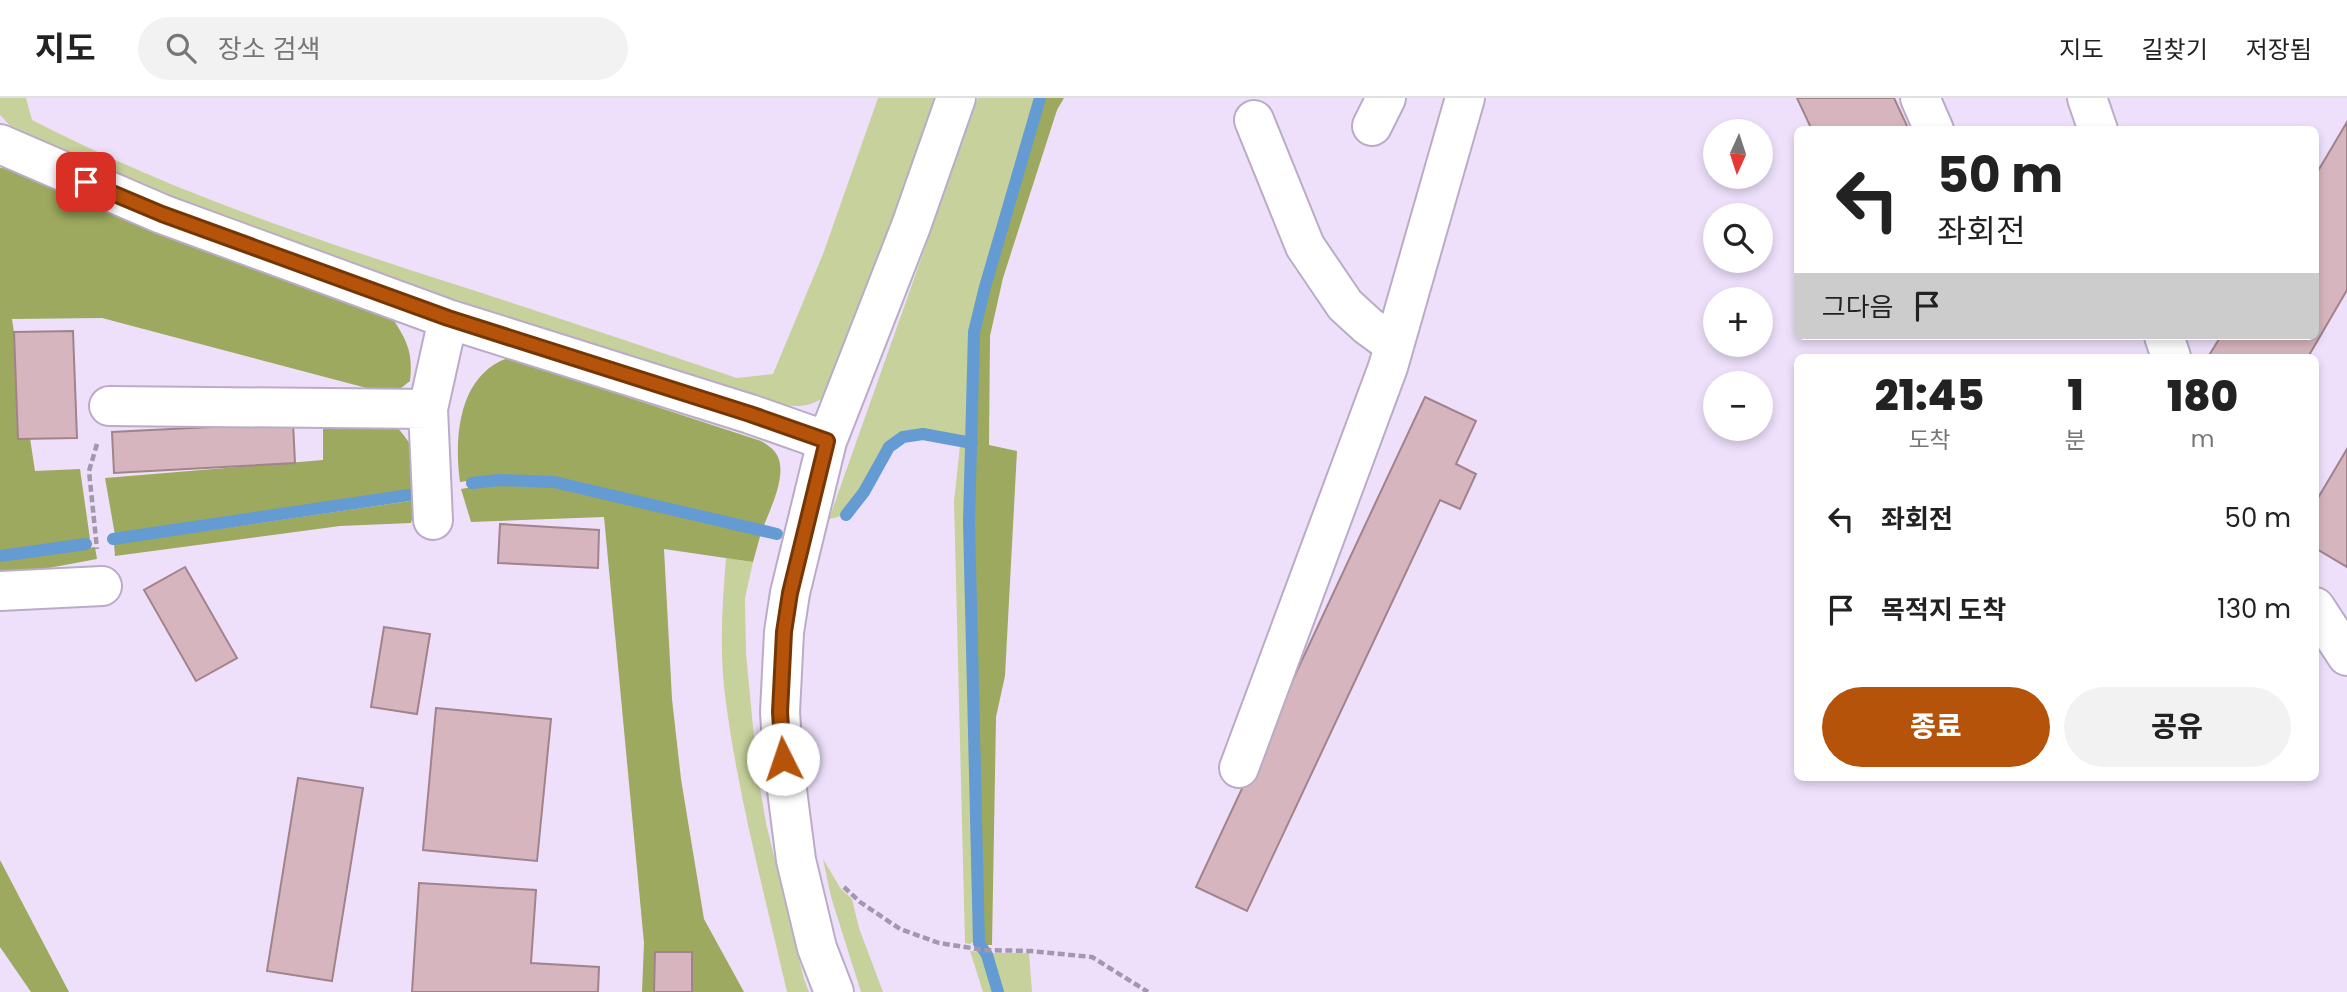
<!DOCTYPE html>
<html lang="ko">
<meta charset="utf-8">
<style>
body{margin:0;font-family:Poppins,"Noto Sans KR",sans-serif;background:#f2f2f2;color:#222;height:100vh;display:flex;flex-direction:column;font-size:26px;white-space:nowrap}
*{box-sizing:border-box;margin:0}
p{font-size:23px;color:#767676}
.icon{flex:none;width:38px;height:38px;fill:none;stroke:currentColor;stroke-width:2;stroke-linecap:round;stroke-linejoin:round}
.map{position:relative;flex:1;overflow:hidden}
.details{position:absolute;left:1794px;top:256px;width:525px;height:427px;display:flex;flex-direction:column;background:#fff;border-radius:10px;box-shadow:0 4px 10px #0003}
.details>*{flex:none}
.top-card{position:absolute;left:1794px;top:28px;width:525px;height:214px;border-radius:10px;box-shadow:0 4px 10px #0003;background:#fff;color:#222;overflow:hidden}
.needle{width:46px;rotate:183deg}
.fabs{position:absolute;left:1703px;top:21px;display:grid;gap:14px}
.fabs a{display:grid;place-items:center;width:70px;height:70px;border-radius:50%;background:#fff;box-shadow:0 4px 10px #0003;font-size:35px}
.pin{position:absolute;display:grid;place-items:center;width:60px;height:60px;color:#fff;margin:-30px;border-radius:14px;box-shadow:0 4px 10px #0006}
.me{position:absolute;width:77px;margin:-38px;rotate:356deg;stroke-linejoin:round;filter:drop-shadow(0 0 5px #0008)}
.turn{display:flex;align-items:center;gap:24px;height:147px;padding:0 28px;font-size:32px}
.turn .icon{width:91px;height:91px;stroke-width:2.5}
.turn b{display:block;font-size:49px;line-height:60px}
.then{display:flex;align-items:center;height:66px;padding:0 28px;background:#0003;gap:14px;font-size:26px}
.eta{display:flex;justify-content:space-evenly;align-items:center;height:119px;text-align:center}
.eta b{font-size:42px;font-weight:800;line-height:49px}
.action{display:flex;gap:14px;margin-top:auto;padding:14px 28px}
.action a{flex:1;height:80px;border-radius:42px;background:#b45309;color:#fff;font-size:28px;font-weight:800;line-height:80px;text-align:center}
.action a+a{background:#f2f2f2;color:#222}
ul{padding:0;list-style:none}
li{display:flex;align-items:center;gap:21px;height:91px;padding:0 28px}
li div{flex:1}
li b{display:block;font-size:26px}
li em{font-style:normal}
header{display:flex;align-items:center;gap:42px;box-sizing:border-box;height:98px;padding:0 35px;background:#fff;border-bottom:2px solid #e0e0e0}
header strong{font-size:33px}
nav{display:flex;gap:38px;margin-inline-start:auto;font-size:24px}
.search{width:490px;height:63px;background:#f2f2f2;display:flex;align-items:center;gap:18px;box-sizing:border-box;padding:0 24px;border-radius:38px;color:#767676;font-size:26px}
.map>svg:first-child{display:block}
.green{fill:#c7d19c}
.forest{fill:#9da95e}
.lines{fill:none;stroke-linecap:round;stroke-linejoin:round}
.stream{stroke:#639bd2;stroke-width:12}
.building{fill:#d6b5bf;stroke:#a1838c;stroke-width:2}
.minor-casing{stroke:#baacc6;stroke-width:42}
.path{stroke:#a297ac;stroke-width:4.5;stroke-dasharray:7 3.5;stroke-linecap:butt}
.minor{stroke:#fff;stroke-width:38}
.route-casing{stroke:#753606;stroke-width:18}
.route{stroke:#b45309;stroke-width:12}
</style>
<header>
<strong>지도</strong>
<div class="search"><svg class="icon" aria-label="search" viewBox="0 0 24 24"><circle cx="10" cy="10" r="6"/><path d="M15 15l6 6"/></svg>장소 검색</div>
<nav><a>지도</a><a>길찾기</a><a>저장됨</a></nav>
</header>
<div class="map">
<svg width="2347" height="894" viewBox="0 0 2347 894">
<rect width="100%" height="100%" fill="#eee0fb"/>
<!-- green -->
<path class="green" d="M0 0H26L32 22C169 93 314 141 460 188 553 218 645 249 737 280L773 276 823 156 878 0H934L892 126 825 298C805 315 780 306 755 303L315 160 18 36 0 17Z
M978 0H1037L981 190 971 233 968 341C949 338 928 331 909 334 873 338 868 394 844 416 840 419 834 420 829 421Z
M960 348 968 350 965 424 975 843 970 846 965 845 954 403Z
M726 460 753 464 745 500 746 555 757 671 766 725 804 881 809 894H787C765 798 739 702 726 605 719 557 722 508 726 460Z
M823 761 841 791 852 801 859 830 883 894H861L831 799Z
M970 853 983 854 995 894H983Z
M989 855H1029L1032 894H1001Z"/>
<!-- forest -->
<path class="forest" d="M1044 0H1064L1057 12 1003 180 990 238 989 347 1017 353 1005 578 996 619 992 847H986L981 842 977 659 974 343 977 234 987 189Z
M0 70 19 71 393 221C408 244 413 256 410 283L396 294 378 293 102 220 12 221 35 373 80 371 90 441 0 453Z
M508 260 761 343C766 346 772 350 775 354 790 373 770 411 763 430L554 381 499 378 460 384C454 341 458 277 508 260Z
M323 326H394C416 349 417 360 417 391L115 437 105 380 323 362Z
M501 384 554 387 761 435 753 464 664 451 672 601 681 681 704 821 744 894H642L644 845 604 419 471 424 461 391Z
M417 402 411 425 340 428 115 458 114 446Z
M95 449 97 461 0 479V461Z
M0 762 69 894H31L0 849Z"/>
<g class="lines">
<!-- stream -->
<path class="stream" d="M472 385 499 382 554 384 777 436
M846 417 864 394 889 349 903 339 923 336 972 345
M113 441 409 397
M0 458 86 446
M998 894 987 857 979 845 969 423 974 234 985 189 1040 0"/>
</g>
<!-- building -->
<path class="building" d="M1797 0H1894L1909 32H1812Z
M2347 24V192L2308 259H2208L2221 238H2315V78Z
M73 233 77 340 18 341 14 234Z
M1425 299 1476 323 1456 366 1476 376 1460 411 1440 402 1247 813 1196 789Z
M293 325 295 365 114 375 112 334Z
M2347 351V469L2315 450V405Z
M500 426 599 432 598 470 498 465Z
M185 469 237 560 196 583 144 492Z
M384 529 430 536 417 616 371 609Z
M436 610 551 621 537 763 423 752Z
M298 680 363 690 332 883 267 873Z
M419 785 536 792 531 865 599 869 598 894H412Z
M655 854H692V894H654Z"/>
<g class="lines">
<!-- minor casing -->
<g class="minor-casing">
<path id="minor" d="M1920 0 1934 32
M2087 0 2098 32
M1254 22 1305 148 1345 207 1368 228 1394 247
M1372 28 1386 0
M0 46 162 116 448 221 750 316 827 343
M2164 238 2171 259
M109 308 428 311
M433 422 428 311 448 221
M0 493 102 488
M2315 509 2347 558
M1239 670 1388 269 1465 0
M834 894 817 850 796 762 783 661 780 614 784 534 790 495 827 343 911 128 956 0"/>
</g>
<!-- path -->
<path class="path" d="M97 346 89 373 97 451
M844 789 860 804 900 831 939 845 984 852 1030 853 1092 859 1148 894"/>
<!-- minor -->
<use href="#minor" class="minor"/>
</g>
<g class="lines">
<!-- route casing -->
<g class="route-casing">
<path id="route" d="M86 84 162 116 448 220 750 316 827 343 790 495 784 534 780 614 783 661"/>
</g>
<!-- route -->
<use href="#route" class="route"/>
</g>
</svg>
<div class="fabs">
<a><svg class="needle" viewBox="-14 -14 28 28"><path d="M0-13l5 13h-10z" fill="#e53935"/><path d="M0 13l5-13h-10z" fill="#767676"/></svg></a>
<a><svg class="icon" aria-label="search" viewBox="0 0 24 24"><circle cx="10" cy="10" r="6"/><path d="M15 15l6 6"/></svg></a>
<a>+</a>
<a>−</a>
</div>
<div class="pin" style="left:86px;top:84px;background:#d93025"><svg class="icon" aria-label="arrive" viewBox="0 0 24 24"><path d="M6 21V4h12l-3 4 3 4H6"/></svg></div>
<svg class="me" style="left:783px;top:661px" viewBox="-20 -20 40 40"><circle r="19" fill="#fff"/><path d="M0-13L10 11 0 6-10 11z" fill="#b45309"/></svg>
<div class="top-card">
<div class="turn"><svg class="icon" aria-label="left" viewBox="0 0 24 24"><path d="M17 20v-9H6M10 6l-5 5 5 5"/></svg><div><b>50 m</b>좌회전</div></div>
<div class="then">그다음<svg class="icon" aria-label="arrive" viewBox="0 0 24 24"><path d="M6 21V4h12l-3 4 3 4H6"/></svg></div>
</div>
<section class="details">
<div class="eta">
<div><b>21:45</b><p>도착</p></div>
<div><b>1</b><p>분</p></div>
<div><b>180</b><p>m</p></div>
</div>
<ul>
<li><svg class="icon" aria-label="left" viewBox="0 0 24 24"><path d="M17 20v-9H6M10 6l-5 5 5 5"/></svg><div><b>좌회전</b></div><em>50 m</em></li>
<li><svg class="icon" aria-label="arrive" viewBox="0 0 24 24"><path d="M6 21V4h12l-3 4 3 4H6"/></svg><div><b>목적지 도착</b></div><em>130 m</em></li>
</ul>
<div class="action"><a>종료</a><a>공유</a></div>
</section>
</div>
